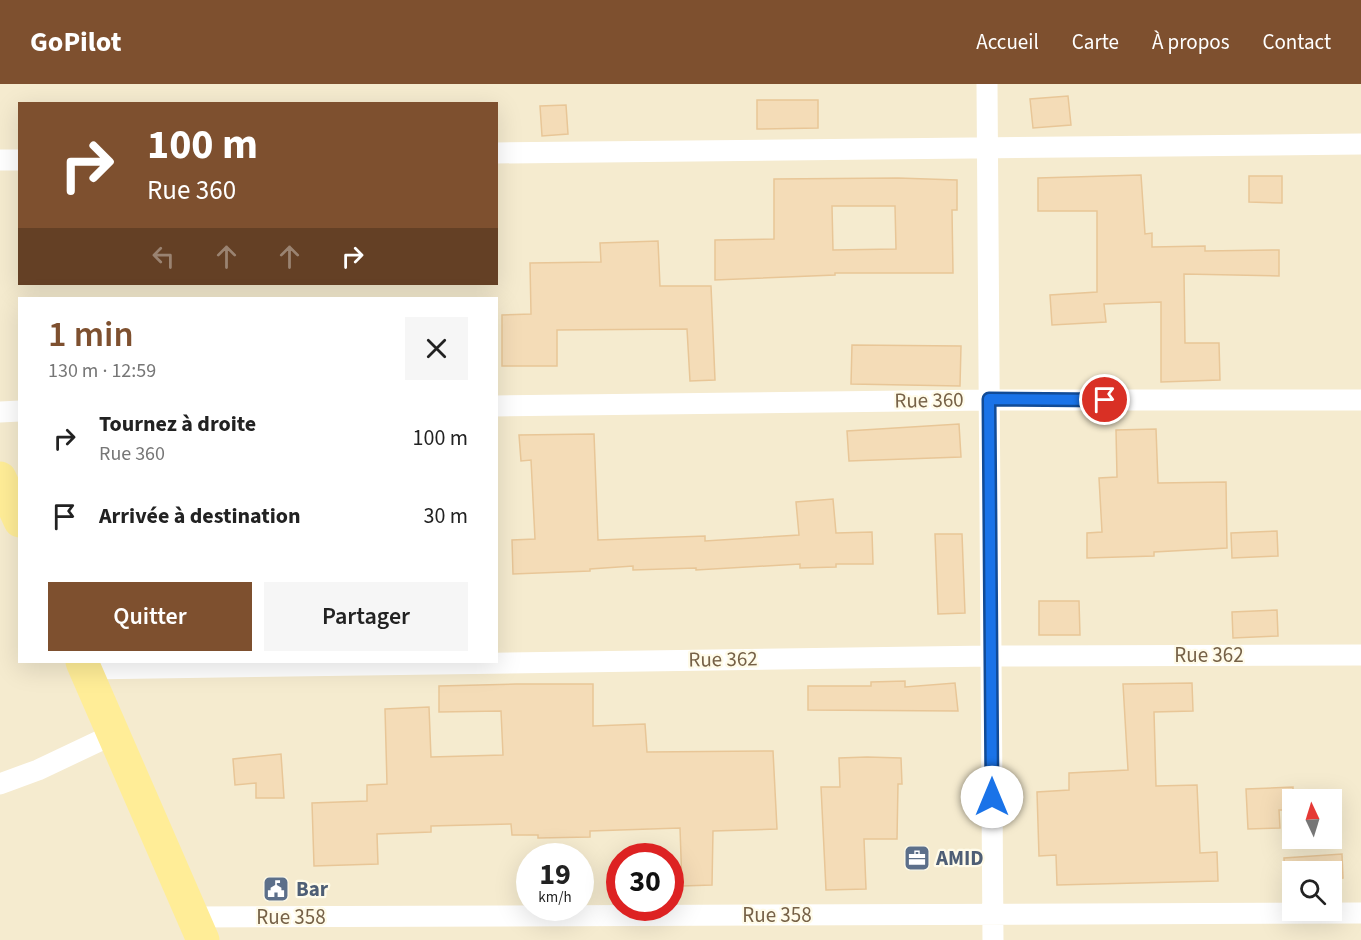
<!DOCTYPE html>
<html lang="fr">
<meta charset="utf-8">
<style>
body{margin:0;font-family:"Source Sans 3",sans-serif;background:#f6f6f6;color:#222;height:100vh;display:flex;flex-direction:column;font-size:22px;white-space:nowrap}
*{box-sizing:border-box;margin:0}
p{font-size:20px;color:#767676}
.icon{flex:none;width:33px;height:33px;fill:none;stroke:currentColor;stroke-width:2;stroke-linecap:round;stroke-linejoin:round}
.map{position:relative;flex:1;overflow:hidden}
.details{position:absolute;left:18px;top:213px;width:480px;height:366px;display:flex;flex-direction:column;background:#fff;border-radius:0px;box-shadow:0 6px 24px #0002}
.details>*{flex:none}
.hud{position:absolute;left:18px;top:18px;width:480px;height:183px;border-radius:0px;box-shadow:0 6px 24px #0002;background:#7e502f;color:#fff;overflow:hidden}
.needle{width:39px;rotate:356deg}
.tools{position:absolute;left:1282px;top:705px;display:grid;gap:12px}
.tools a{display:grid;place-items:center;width:60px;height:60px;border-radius:0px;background:#fff;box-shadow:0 6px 24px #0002;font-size:30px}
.speed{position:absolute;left:516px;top:759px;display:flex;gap:12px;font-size:30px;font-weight:700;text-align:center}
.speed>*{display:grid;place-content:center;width:78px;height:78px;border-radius:50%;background:#fff;box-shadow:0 6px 24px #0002;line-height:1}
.speed small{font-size:15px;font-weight:400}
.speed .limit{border:9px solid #d22;background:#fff;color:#111}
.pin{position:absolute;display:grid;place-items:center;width:51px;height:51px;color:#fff;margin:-26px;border:3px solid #fff;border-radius:50%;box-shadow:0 2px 6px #0007}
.me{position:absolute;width:66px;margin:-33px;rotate:0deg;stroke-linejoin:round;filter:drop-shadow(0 0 4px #0008)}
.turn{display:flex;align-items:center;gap:21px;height:126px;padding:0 30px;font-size:27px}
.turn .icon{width:78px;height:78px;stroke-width:2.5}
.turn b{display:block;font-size:42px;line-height:51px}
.lanes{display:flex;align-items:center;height:57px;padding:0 30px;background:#0003;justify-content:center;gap:30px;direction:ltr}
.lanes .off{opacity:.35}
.round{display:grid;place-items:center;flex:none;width:63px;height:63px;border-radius:0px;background:#f6f6f6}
.headline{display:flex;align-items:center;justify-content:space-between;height:102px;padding:0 30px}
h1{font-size:36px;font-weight:600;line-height:45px;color:#7e502f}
.cta{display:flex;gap:12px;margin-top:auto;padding:12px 30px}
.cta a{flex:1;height:69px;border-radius:0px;background:#7e502f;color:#fff;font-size:24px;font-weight:600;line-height:69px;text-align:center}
.cta a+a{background:#f6f6f6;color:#222}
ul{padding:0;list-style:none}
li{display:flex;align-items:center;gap:18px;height:78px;padding:0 30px}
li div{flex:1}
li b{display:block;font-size:22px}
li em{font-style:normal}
header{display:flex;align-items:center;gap:36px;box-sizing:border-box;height:84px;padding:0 30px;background:#7e502f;color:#fff}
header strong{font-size:28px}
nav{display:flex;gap:33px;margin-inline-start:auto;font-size:21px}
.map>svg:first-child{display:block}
.residential{fill:#f5ebcf;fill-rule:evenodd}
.building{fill:#f4dcb7;stroke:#e8c697;stroke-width:1.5;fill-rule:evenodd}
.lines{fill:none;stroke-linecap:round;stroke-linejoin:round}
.street{stroke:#fff;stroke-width:21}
.primary{stroke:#ffed97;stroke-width:33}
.route-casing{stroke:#114b97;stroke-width:15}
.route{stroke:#1a73e8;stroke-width:10}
.labels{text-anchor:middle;stroke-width:4.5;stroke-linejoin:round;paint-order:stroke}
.street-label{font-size:21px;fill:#766147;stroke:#fffbe9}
.service-label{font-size:21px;font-weight:bold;fill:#4e5e75;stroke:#fffbe9;text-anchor:start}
</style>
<header>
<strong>GoPilot</strong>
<nav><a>Accueil</a><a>Carte</a><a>À propos</a><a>Contact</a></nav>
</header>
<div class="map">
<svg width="1361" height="856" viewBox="0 0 1361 856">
<rect width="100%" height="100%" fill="#fdf8e1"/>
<!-- residential -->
<path class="residential" d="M0 0H1361V856H0ZM20 20H496V200H20ZM20 214H496V578H20ZM1293 716H1332V754H1293ZM530 772H580V824H530ZM620 772H670V824H620ZM1293 788H1332V826H1293Z"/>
<!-- building -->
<path class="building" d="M1068 12 1071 41 1033 44 1030 15Z
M757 16H818V44L757 45Z
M566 21 568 50 542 52 540 22Z
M1141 91 1145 150 1152 149V163L1205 162V167L1279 166V192L1184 190 1185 259H1219L1220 296 1161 298V218L1104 220 1106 238 1052 241 1050 211 1097 208V127H1038V94Z
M1249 92H1282V119L1249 118Z
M898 94 957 96V126H952L953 189H835V191L715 196V156L774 155V95ZM832 122H895L896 165 833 166Z
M658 157 660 202H711L715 296 690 297 687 245 557 246V282H502V231L531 230 530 179 601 178 600 159Z
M852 261 961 262 960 302 851 300Z
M959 340 961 373 849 377 847 347Z
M1156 345 1158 399 1226 398 1227 464 1154 468V472L1087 474V449L1102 448 1099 394 1117 393 1116 346Z
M594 350 598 456 705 452V457L799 451 796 418 833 415 836 449 872 448 873 480H836V483L800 484V480L696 486V484L633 486V482L590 485V487L513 490 512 456 535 455 531 376 521 377 519 351Z
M1277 447 1278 472 1232 474 1231 449Z
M935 450H962L965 529 938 530Z
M1039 517H1079L1080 551H1039Z
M1277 526 1278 552 1233 554 1232 528Z
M905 597V603L955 599 958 627 808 626V602H871V598Z
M1192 599 1193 627 1154 628 1156 702 1197 701 1200 769 1217 768 1218 797 1057 801 1056 771 1039 772 1037 708 1069 706V689L1128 686 1123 600Z
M516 600H593V642L645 640 647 668 773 667 777 745 713 747 712 801 682 802 680 744 590 747V753L538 754V751H512L511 740 431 742V748L377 750 378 780 314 782 312 719 367 717V701L387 700 385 625 429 623 431 673 503 671 501 627 439 628V602Z
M281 670 284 714H256V699L235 701 233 675Z
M867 673 901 674 902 700H898L897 755H864L866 805 826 806 821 703H840L839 674Z
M1293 703V726H1279L1280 744 1248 745 1246 705Z
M1342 770 1343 794 1332 795V788H1293V798H1285L1284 774Z"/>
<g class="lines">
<!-- street -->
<path class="street" d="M987 0 993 856
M496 69 1361 60
M0 76H20
M496 322 989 316H1361
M0 328 20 327
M86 585 991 572 1361 571
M0 700 38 686 114 650
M192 833 1361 829"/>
<!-- primary -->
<path class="primary" d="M0 394 20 437
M82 578 203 856"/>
</g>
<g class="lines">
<!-- route casing -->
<g class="route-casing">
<path id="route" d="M992 713 989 315 1105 316"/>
</g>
<!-- route -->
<use href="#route" class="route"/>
</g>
<!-- icons -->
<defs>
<g id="office-square" transform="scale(1.35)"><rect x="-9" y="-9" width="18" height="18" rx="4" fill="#5c6f8a" stroke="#fffbe9"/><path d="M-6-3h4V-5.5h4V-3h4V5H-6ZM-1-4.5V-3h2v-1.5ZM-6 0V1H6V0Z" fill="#fff"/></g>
<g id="civic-square" transform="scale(1.35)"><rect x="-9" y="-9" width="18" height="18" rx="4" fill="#5c6f8a" stroke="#fffbe9"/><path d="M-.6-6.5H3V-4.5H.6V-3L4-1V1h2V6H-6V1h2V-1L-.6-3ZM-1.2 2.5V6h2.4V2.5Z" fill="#fff"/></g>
</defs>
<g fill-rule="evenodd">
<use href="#office-square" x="917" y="774"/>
<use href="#civic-square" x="276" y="805"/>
</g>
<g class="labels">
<!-- street labels -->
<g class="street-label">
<text transform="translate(929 316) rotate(-1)" y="7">Rue 360</text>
<text x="1209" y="578">Rue 362</text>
<text transform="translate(723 575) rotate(-1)" y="7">Rue 362</text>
<text x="777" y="838">Rue 358</text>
<text x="291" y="840">Rue 358</text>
</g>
<!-- service labels -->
<g class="service-label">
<text x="936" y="781">AMID</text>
<text x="296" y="812">Bar</text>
</g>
</g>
</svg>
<div class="tools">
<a><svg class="needle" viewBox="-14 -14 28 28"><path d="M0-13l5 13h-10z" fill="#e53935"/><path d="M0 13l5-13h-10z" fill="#767676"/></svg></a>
<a><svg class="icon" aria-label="search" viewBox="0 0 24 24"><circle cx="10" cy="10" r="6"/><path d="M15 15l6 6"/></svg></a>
</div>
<div class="speed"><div>19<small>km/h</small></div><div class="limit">30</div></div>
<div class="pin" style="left:1105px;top:316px;background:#d93025"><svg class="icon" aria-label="arrive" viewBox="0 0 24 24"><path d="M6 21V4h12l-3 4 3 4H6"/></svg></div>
<svg class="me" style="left:992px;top:713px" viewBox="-20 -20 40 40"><circle r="19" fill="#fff"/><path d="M0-13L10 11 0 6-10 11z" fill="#1a73e8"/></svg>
<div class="hud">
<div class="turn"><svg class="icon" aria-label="right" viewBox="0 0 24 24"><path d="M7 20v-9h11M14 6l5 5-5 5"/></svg><div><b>100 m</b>Rue 360</div></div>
<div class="lanes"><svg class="icon off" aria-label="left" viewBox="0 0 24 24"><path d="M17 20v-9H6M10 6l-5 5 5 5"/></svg><svg class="icon off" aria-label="ahead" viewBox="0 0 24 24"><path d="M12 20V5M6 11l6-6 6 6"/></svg><svg class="icon off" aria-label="ahead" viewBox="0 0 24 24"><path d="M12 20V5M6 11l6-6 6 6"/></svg><svg class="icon" aria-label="right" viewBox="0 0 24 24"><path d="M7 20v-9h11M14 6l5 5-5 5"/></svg></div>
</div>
<section class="details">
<div class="headline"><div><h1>1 min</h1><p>130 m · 12:59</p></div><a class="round"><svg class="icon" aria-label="close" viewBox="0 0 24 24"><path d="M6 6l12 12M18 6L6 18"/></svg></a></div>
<ul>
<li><svg class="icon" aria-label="right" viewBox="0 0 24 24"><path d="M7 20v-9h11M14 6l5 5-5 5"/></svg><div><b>Tournez à droite</b><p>Rue 360</p></div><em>100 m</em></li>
<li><svg class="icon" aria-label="arrive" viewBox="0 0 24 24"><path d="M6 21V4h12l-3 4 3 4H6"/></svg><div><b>Arrivée à destination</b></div><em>30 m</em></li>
</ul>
<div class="cta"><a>Quitter</a><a>Partager</a></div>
</section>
</div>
